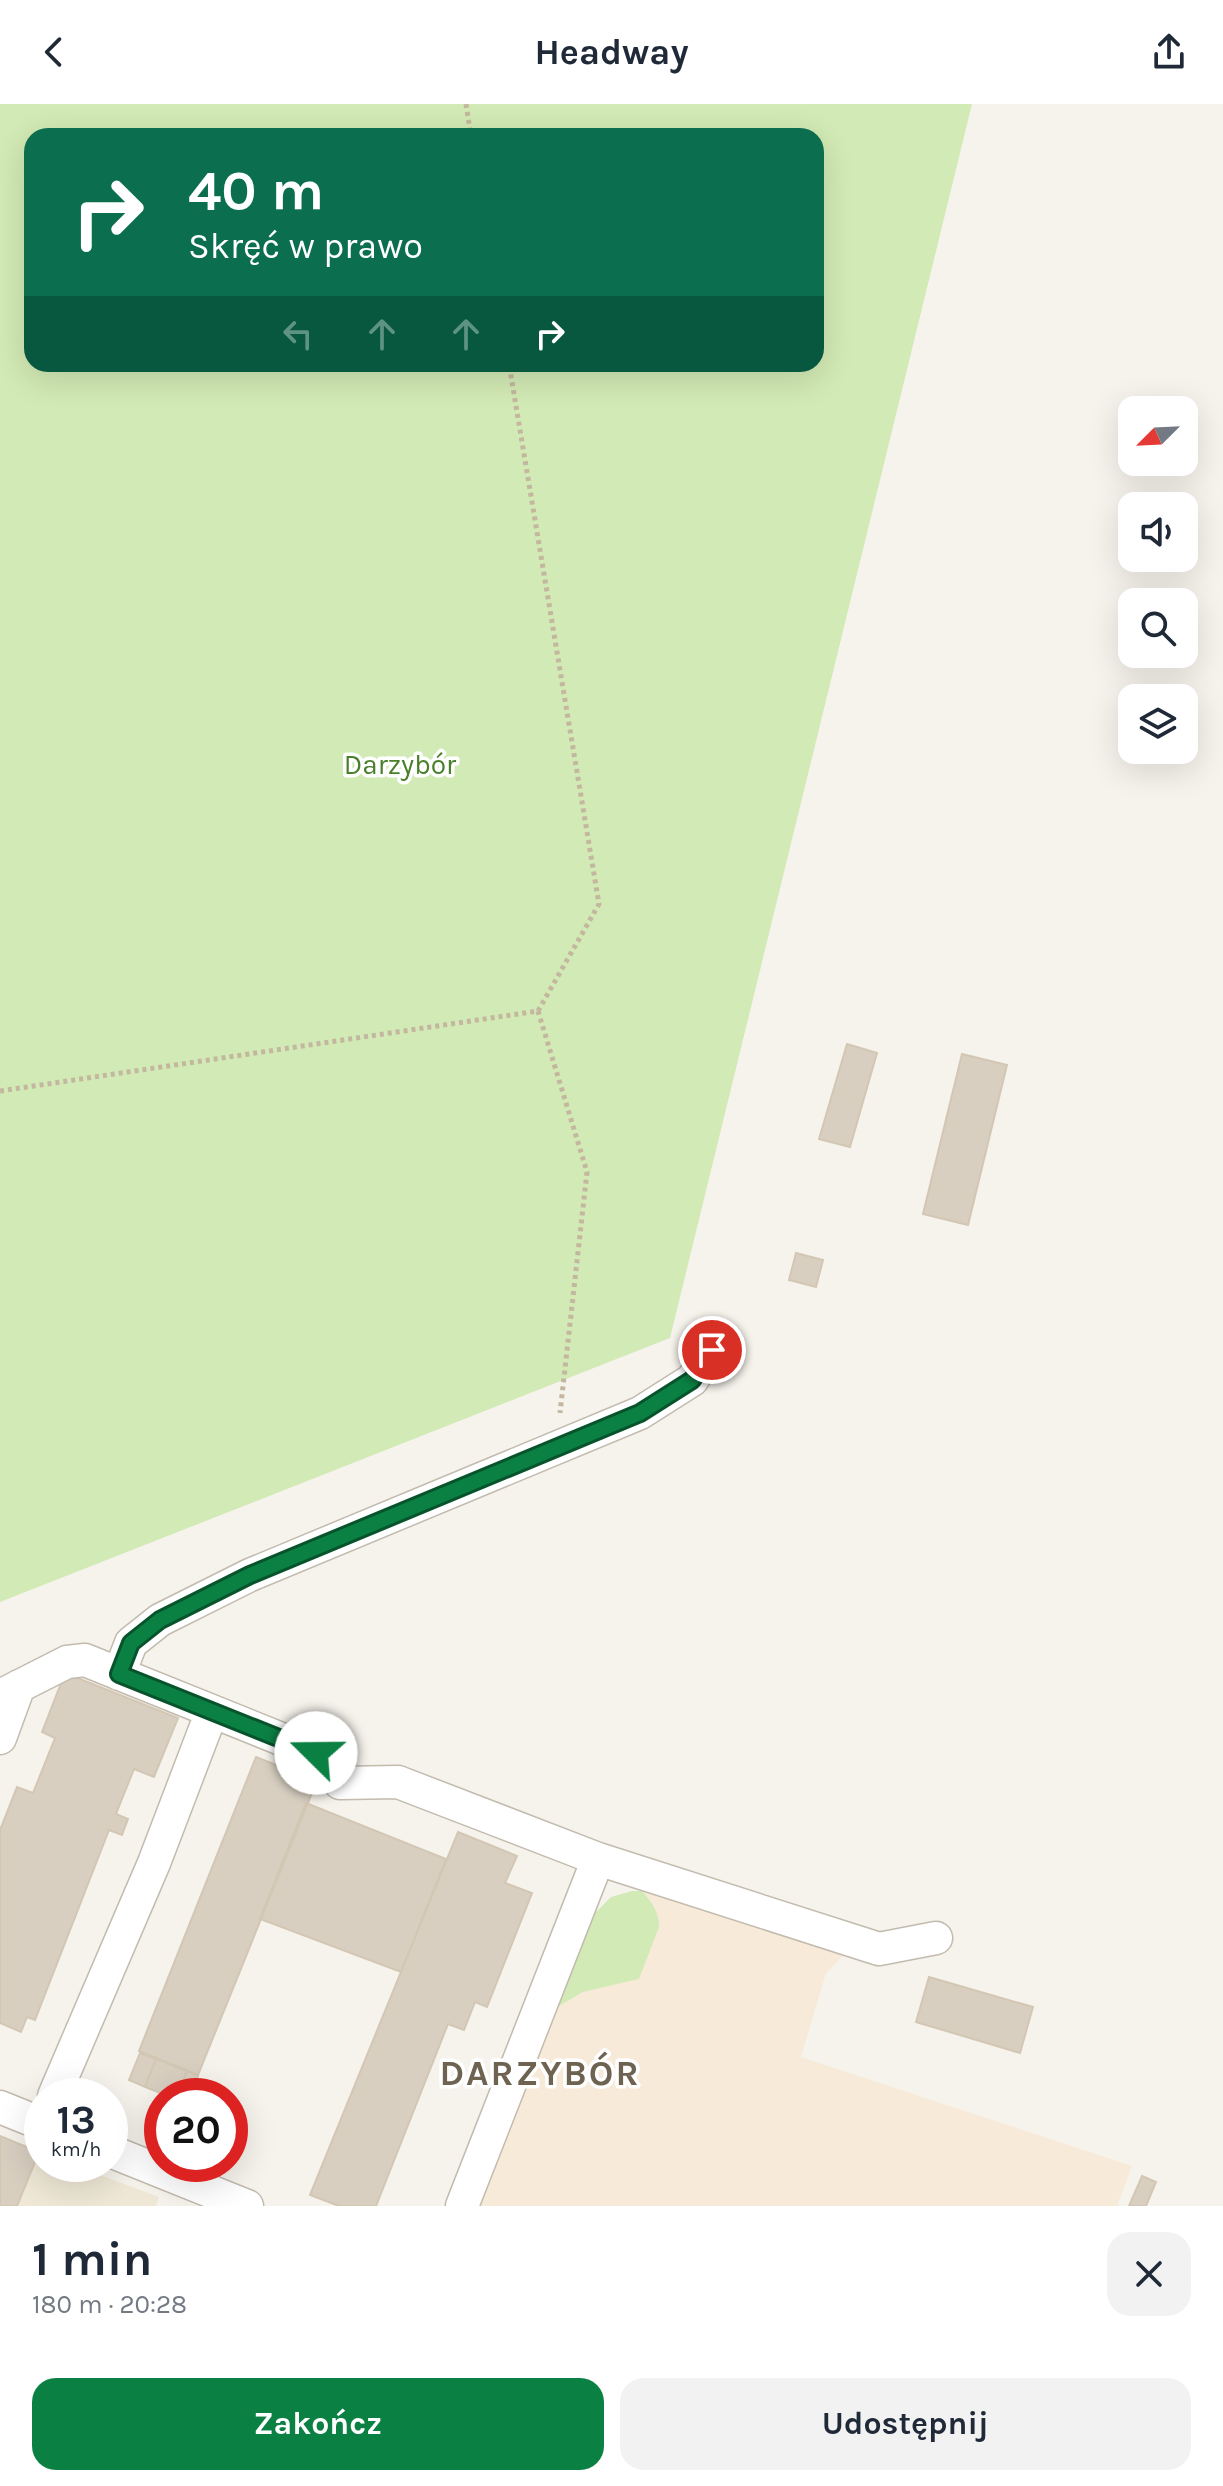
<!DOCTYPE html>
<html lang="pl">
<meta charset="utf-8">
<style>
body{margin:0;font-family:Karla,sans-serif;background:#f2f2f3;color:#1f2937;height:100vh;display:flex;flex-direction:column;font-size:30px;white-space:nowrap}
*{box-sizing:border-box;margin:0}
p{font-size:26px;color:#747a83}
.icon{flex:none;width:44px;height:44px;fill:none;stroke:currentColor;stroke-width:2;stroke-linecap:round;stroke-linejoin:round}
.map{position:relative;height:2102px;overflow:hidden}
.details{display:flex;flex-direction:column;background:#fff;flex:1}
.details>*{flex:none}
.top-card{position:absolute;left:24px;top:24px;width:800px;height:244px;border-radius:24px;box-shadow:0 8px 32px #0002;background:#0b6e4f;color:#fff;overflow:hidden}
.needle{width:52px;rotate:246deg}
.controls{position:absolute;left:1118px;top:292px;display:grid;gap:16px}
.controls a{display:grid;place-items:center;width:80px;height:80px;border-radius:16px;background:#fff;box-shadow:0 8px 32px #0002;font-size:40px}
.speed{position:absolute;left:24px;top:1974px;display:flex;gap:16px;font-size:40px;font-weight:700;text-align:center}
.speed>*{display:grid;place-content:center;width:104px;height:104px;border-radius:50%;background:#fff;box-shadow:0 8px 32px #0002;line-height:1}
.speed small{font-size:20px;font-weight:400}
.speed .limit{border:12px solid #d22;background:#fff;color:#111}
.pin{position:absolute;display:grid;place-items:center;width:68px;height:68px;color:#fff;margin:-34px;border:4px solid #fff;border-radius:50%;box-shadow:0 2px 8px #0007}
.me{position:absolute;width:88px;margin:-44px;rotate:292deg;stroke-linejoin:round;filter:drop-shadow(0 0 6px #0008)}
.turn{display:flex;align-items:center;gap:28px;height:168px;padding:0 32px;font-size:36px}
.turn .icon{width:104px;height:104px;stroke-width:2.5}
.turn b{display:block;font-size:56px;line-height:68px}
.lanes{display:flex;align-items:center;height:76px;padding:0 32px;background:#0003;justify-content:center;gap:40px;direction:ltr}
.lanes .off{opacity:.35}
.round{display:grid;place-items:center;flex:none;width:84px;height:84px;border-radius:24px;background:#f2f2f3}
.overview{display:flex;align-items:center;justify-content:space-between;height:136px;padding:0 32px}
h1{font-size:48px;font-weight:700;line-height:60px}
.primary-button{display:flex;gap:16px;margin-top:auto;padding:16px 32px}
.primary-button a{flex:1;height:92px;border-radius:24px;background:#0b8043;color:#fff;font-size:32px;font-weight:700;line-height:92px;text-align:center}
.primary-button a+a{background:#f2f2f3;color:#1f2937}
header{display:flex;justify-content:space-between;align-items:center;height:104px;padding:0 32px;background:#fff;font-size:36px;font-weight:700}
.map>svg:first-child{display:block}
.commercial{fill:#f7ead8}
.education{fill:#efe8d6}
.green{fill:#d2eab5;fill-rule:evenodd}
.building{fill:#d8cfc1;stroke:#d3c7b4;stroke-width:2}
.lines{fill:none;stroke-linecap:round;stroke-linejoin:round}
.minor-casing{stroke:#c2bbae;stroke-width:35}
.path{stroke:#c4b79f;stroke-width:5;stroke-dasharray:4 4;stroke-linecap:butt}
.minor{stroke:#fff;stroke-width:32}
.route-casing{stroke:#07532c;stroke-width:20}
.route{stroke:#0b8043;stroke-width:14}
.labels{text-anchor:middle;stroke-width:7;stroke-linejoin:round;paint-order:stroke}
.park-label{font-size:28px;fill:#4a7f2a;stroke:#fff}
.district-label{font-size:36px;font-weight:bold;letter-spacing:2px;fill:#6e6250;stroke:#fff}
</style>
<header><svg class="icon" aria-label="back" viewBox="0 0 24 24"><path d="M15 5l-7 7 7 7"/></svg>Headway<svg class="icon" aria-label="share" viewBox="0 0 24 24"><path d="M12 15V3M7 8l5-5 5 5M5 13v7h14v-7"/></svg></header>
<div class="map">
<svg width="1223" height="2102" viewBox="0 0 1223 2102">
<rect width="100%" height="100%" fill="#f6f3ec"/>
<!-- commercial -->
<path class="commercial" d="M642 1787 845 1850 826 1869 801 1953 1132 2062 1117 2102H477L557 1903 583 1888 639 1875 651 1797Z"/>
<!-- education -->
<path class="education" d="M0 2032 42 2049V2060H71L159 2093 156 2102H0Z"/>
<!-- green -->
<path class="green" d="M0 0H972L670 1234 0 1498ZM32 32H816V260H32Z
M632 1787H642C652 1798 659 1808 659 1823L639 1875 583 1888 557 1903 594 1810 611 1793Z"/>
<!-- building -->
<path class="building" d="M847 940 877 949 850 1043 819 1035Z
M962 950 1007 961 968 1121 923 1110Z
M796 1149 823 1156 816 1183 789 1176Z
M65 1569 178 1614 154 1673 134 1665 116 1710 128 1715 122 1731 109 1726 35 1916 27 1913 21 1928 0 1919V1726L17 1683 33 1689 55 1634 42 1628Z
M256 1653 316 1677V1679L198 1971 139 1947Z
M306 1699 446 1755 401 1868 260 1815Z
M458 1728 517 1752 505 1779 532 1789 487 1903 475 1898 464 1926 448 1920 376 2102H339L310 2091Z
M929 1873 1033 1903 1020 1949 916 1918Z
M140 1949 156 1955 145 1983 129 1976Z
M156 1955 187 1967 177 1992H168L145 1983Z
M187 1967 198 1972 190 1992H177Z
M0 2032 39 2048 17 2102H0Z
M1142 2072 1156 2078 1146 2102H1129Z"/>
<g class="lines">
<!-- minor casing -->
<g class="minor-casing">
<path id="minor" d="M119 1570 131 1539 160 1516 250 1471 640 1309 692 1276 712 1246
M0 1592 67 1558 85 1556 316 1649
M0 1634 19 1582
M340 1679 398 1678 598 1755 879 1845 936 1834
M54 1992 154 1759 212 1607
M0 2003 42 2020
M110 2047 247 2102
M462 2102 598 1755"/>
</g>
<!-- path -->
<path class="path" d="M466 0 471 32
M538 907 587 1068 560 1309
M0 987 538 907 599 800 509 260"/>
<!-- minor -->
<use href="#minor" class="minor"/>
</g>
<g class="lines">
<!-- route casing -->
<g class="route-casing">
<path id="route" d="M316 1649 119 1570 131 1539 160 1516 250 1471 640 1309 692 1276 712 1246"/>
</g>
<!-- route -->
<use href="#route" class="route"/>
</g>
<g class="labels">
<!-- park labels -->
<g class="park-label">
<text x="400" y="670">Darzybór</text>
</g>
<!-- district labels -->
<g class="district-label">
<text x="540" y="1981">DARZYBÓR</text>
</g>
</g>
</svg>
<div class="controls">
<a><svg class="needle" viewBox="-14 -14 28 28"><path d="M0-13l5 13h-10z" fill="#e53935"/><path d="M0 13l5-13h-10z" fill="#747a83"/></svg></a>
<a><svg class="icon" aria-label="sound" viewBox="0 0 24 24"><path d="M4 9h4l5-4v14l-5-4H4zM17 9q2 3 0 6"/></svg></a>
<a><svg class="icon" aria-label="search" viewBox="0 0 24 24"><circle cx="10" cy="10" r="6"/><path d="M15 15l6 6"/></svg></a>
<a><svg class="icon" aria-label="layers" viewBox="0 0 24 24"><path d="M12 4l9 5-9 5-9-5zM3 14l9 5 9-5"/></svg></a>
</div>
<div class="speed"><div>13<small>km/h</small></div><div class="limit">20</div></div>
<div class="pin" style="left:712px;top:1246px;background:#d93025"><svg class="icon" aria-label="arrive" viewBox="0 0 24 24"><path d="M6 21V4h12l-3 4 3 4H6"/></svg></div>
<svg class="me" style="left:316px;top:1649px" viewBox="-20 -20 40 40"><circle r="19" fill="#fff"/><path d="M0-13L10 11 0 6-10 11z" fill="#0b8043"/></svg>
<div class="top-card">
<div class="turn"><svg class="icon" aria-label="right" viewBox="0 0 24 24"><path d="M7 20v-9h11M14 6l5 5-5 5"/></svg><div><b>40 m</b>Skręć w prawo</div></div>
<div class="lanes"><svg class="icon off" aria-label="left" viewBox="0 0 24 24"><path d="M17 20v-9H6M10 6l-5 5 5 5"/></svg><svg class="icon off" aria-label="ahead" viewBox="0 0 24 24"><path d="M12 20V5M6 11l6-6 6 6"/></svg><svg class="icon off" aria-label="ahead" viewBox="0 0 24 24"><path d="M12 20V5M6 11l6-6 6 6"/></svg><svg class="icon" aria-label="right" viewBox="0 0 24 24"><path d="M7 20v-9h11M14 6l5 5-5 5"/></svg></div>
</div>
</div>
<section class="details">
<div class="overview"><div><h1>1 min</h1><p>180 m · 20:28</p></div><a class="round"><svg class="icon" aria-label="close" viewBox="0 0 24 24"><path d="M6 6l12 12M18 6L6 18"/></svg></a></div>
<div class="primary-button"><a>Zakończ</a><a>Udostępnij</a></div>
</section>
